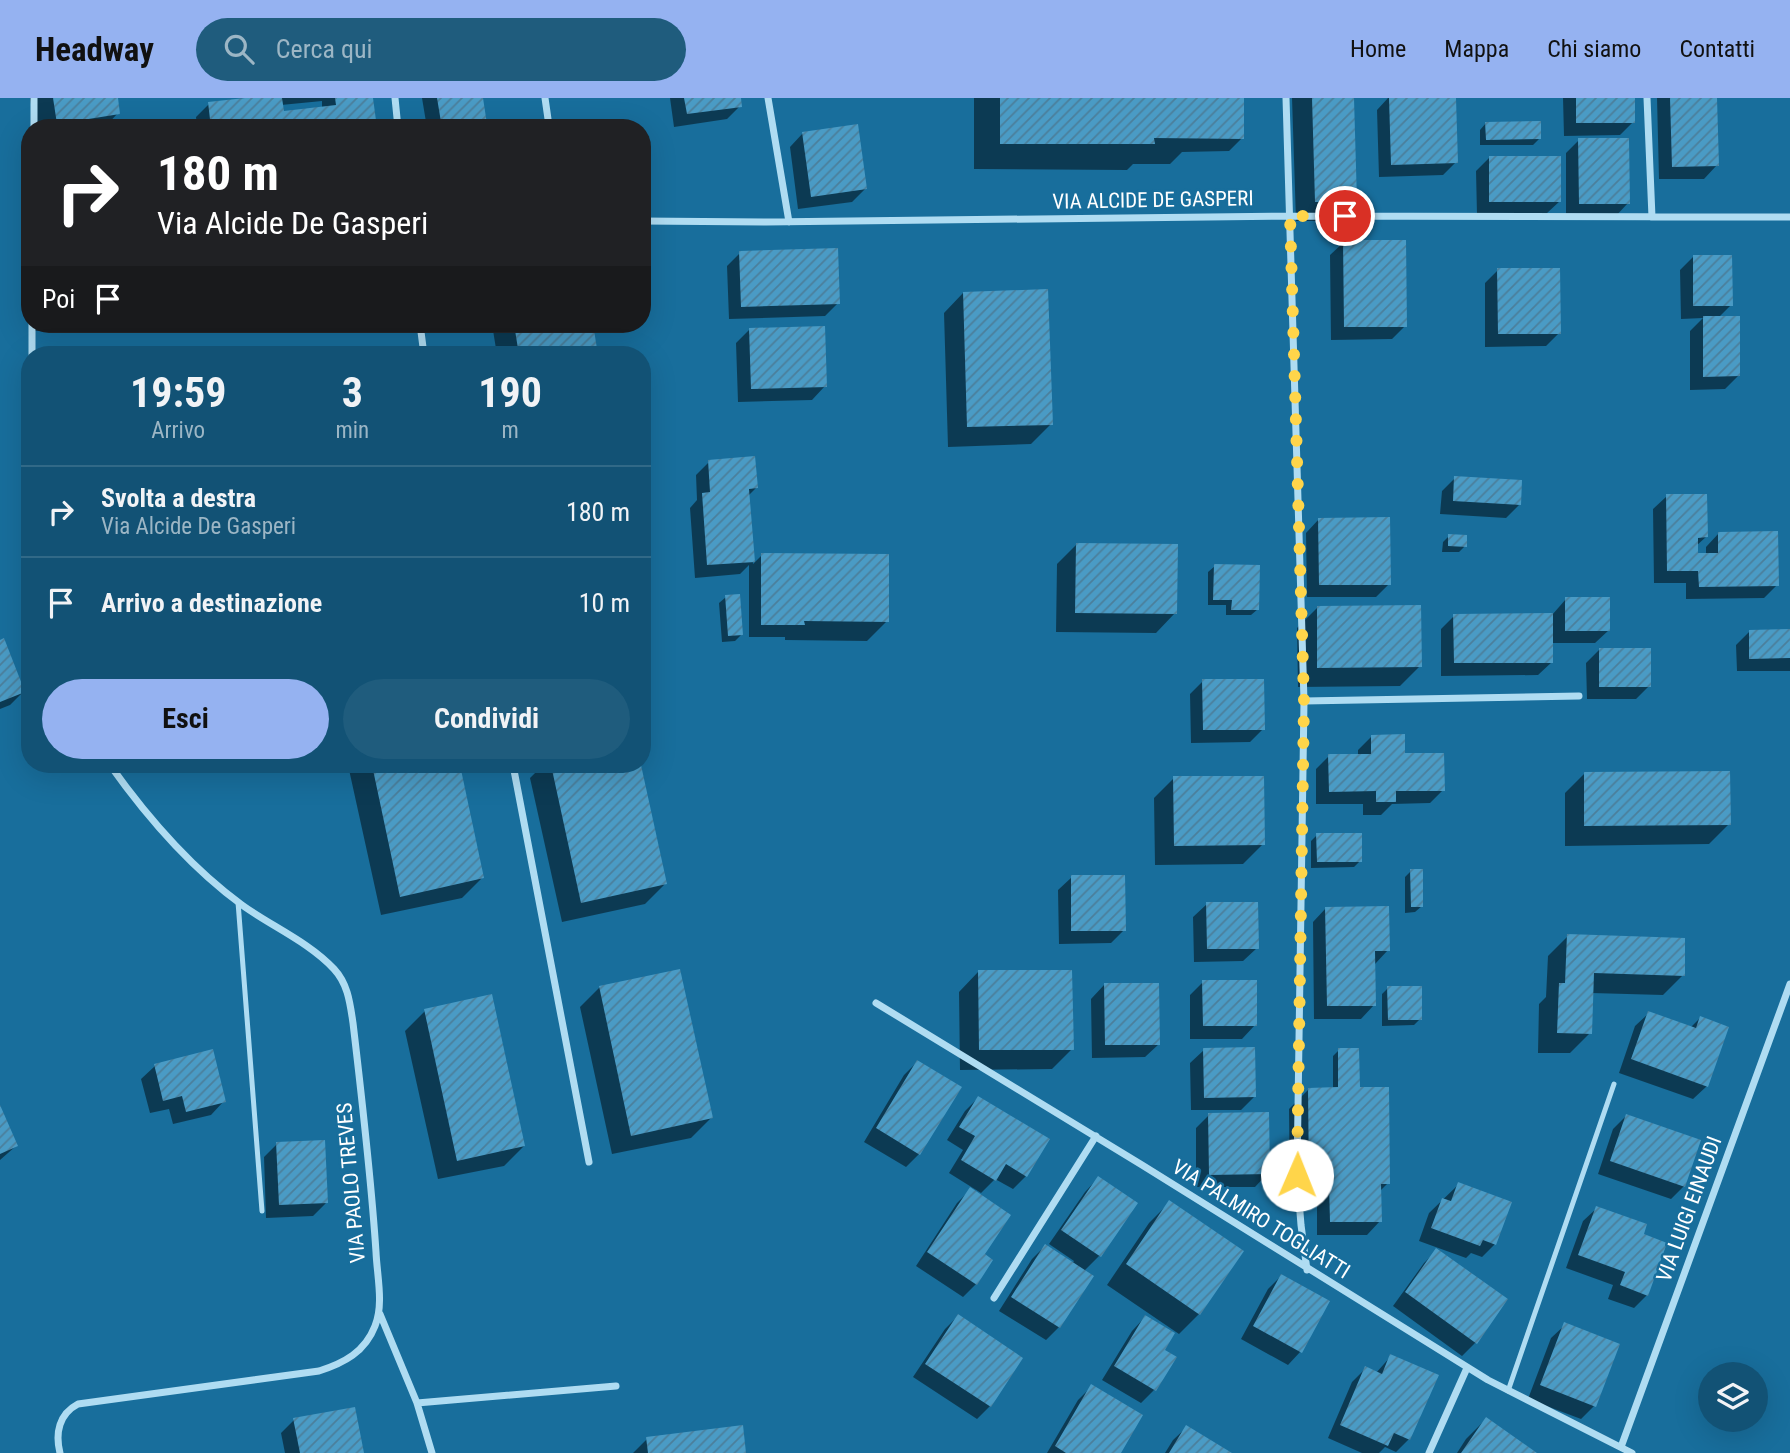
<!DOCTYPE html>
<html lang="it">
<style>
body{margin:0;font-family:"Roboto Condensed",sans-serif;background:#1f5c7d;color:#f1f3f6;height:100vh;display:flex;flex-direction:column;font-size:26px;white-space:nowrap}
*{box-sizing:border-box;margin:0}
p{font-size:23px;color:#9cb6c5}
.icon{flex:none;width:38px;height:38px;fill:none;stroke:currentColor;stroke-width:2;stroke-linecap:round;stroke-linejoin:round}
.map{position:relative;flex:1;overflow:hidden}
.details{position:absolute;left:21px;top:248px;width:630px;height:427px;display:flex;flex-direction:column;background:#125275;border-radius:28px;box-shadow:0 7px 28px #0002}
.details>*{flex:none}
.top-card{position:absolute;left:21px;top:21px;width:630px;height:214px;border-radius:28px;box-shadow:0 7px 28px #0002;background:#202124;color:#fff;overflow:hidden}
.controls{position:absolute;left:1698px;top:1264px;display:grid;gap:14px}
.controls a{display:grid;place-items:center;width:70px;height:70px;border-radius:50%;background:#125275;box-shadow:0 7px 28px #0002;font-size:35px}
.pin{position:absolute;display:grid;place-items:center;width:60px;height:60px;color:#fff;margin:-30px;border:4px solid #fff;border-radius:50%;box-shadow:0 2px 7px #0007}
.me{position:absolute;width:77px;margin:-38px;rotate:1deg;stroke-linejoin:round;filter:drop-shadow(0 0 5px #0008)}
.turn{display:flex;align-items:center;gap:24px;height:147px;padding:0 21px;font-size:32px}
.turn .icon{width:91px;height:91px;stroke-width:2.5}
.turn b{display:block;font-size:49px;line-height:60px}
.then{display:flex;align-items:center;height:66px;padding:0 21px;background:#0003;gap:14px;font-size:26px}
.eta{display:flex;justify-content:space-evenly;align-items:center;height:119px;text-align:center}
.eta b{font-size:42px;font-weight:700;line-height:49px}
.primary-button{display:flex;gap:14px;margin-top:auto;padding:14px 21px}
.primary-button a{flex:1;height:80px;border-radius:42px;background:#95b2f1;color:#111;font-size:28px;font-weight:700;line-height:80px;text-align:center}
.primary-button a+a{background:#1f5c7d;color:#f1f3f6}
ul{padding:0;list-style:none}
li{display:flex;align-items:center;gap:21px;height:91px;padding:0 21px;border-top:2px solid #316987}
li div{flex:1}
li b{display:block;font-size:26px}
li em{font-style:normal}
header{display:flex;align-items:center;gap:42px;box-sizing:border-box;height:98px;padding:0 35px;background:#95b2f1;color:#111}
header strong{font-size:33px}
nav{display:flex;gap:38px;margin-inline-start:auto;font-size:24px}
.search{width:490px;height:63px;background:#1f5c7d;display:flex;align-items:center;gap:18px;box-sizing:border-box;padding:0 24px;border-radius:38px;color:#9cb6c5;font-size:26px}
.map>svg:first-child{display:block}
.shadow{fill:#0007;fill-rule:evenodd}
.building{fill:url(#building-hatch)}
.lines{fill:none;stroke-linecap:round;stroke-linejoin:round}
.lane{stroke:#afdcf2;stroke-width:5}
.street{stroke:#afdcf2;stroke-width:7}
.route{stroke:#ffd54a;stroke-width:12;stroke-dasharray:0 21.6}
.labels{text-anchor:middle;stroke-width:5;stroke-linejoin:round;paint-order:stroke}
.street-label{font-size:21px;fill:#fff;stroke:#186e9c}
</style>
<header>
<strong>Headway</strong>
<div class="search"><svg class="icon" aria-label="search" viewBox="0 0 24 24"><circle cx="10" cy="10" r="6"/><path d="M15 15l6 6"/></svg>Cerca qui</div>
<nav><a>Home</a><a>Mappa</a><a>Chi siamo</a><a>Contatti</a></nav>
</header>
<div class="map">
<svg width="1790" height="1355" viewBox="0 0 1790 1355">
<defs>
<pattern id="building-hatch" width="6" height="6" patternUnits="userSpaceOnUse" patternTransform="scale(1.75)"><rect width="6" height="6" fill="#4a9bc5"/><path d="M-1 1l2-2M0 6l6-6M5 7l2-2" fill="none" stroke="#4b7f9b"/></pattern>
</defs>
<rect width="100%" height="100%" fill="#186e9c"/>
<!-- shadow -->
<path class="shadow" d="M30 0H116L118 15 104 30H35Z
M247 0H372L375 30H197L196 19 209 6ZM322 3V10L282 17 281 7Z
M422 0H481L486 28 512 30H427Z
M670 0H739L740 8 727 21 674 29Z
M974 0H1242V40L1229 53 1182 54 1170 66H1133L1127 72 974 71Z
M1292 0H1352L1355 103 1335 123H1296Z
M1388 0H1454L1456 64 1443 77 1379 79 1377 12Z
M1563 0H1633V24L1620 37 1564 38Z
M1657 0H1715L1717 67 1704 81H1659Z
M1486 25 1539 41 1533 47H1480V32Z
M803 35 865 91 852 104 798 111 790 49Z
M1579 42 1628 105 1615 119H1566V55Z
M1489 60 1560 103 1546 116 1477 117 1476 73Z
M1344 144 1405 228 1392 241 1331 242 1330 157Z
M740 155 838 205 825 218 729 221 727 168Z
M1693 159 1731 207 1718 220 1738 278 1725 291 1690 292V233L1703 220 1681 221 1680 172Z
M1498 172 1559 235 1546 248 1485 249V185Z
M963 195 1051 326 1031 346 948 349 944 215Z
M33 226H96L91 231 34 233Z
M266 226H327L322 231 267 234Z
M492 226H591L596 257H497Z
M749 232 825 288 812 302 738 304 736 245Z
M709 364 756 390 748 398 753 466 762 457 887 523 867 543 785 542V539H749V467L740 476 695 480 690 410 697 402 696 377Z
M1455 380 1519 407 1506 420 1440 416 1442 393Z
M1667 398 1706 439 1696 448 1697 457H1706V449L1719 435 1777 487 1764 500 1686 501V485H1654L1653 411Z
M1319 421 1389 486 1376 499H1307L1306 435Z
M1449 438 1465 448 1459 454H1442L1443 444Z
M1077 446 1175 515 1156 535 1056 534 1057 466Z
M1215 468 1258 511 1251 517H1226V507H1208V474Z
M726 499 741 537 735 543 722 544 719 505Z
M1566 501 1609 532 1595 545H1551L1552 564 1538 577 1441 578V531L1454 518 1552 517Z
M1317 510 1420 568 1400 588 1298 589 1297 530Z
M1750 533H1790V573H1737L1736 547Z
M0 543 23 594 10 607 0 611Z
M1599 552 1649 588 1636 601H1587L1586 565Z
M1203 583 1263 631 1250 644 1191 645 1190 596Z
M1372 638 1403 657 1443 692 1430 705 1392 706 1381 717H1363V706H1316V671L1329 658 1358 657V652Z
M348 667H458L482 780 462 800 381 817Z
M543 667H639L665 786 645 806 562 824 530 680Z
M1585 675 1729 726 1709 746 1565 748V695Z
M1174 680 1263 746 1243 766 1155 767 1154 700Z
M1317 737 1360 763 1354 769 1311 770V743Z
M1411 773 1422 808 1415 814 1405 815V779Z
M1072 779 1124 832 1111 845 1059 846 1058 792Z
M1207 806 1257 850 1243 863 1194 864 1193 819Z
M1326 810 1388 852 1375 866 1374 907 1361 921H1314L1313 824Z
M1568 838 1683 877 1663 897 1591 895 1590 935 1570 955H1538L1539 906 1546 899 1548 858Z
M978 874 1072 951 1052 971 960 972 959 894Z
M1203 884 1255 927 1242 941H1190V897Z
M1104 887 1159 946 1145 959 1092 960 1091 901Z
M600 889 711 1020 691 1040 612 1056 580 909Z
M1388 890 1420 921 1414 927 1382 928V896Z
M425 913 524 1048 504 1068 438 1081 405 933Z
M1649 915 1690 930 1700 920 1707 988 1693 1001 1619 975 1635 928Z
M1204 952 1254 999 1241 1012H1191L1190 965Z
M1339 952 1358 989 1388 1085 1380 1093V1123L1367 1137H1317V1105L1290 1106 1289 1011 1309 991H1333V958Z
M917 964 919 1056 906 1069 864 1044 904 977Z
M155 968 224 1003 211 1017 173 1026 169 1011 150 1015 141 981Z
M978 1000 1026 1078 1013 1091 995 1081 981 1095 949 1075 963 1052 947 1042 965 1013Z
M0 1011 16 1048 0 1062Z
M1209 1017 1268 1075 1255 1089H1196V1030Z
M1626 1018 1684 1088 1671 1101 1598 1076 1613 1031Z
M277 1046 326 1105 313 1118 266 1120 264 1059Z
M1098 1080 1135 1106 1099 1158 1084 1173 1091 1178 1059 1229 1046 1242 999 1213 1032 1161 1045 1148 1072 1166 1074 1163 1049 1146 1085 1094Z
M1459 1086 1495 1146 1482 1159 1471 1155 1466 1160 1419 1143 1429 1115Z
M970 1092 976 1186 963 1199 916 1168 957 1105Z
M1169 1105 1199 1216 1179 1236 1107 1187 1149 1125Z
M1597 1110 1642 1137 1647 1197 1634 1210 1608 1201 1613 1187 1566 1170 1583 1123Z
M1437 1152 1506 1202 1475 1245 1462 1258 1393 1208 1424 1165Z
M1281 1178 1301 1253 1288 1267 1241 1241 1268 1191Z
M958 1218 990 1308 977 1321 913 1279 945 1231Z
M1145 1219 1163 1253 1154 1292 1141 1305 1102 1282 1132 1233Z
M1565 1227 1594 1308 1581 1321 1528 1301 1551 1240Z
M1391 1258 1409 1341 1396 1354 1385 1349 1379 1355H1362L1328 1340 1352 1284 1366 1270 1376 1275Z
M1092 1288 1119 1355H1047L1078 1302Z
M1486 1321 1534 1355H1457L1466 1341Z
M294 1322 362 1355H285L281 1335Z
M1187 1329 1228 1355H1165L1173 1342Z
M647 1341 745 1355H633Z"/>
<!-- building -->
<path class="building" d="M53 0H118L120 16 57 26Z
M245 0H282L284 13 336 7 335 0H373L377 30H286L285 28 264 30V27L211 30 208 4Z
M437 0H483L487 26 512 23 514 30H442Z
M684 0H741L742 9 687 16Z
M1000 0H1244V41L1154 40 1155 46H1000Z
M1312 0H1354L1357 104H1315Z
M1389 0H1456L1458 65 1391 67Z
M1576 0H1635V25H1576Z
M1670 0H1717L1719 68 1672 69Z
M1541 23V41L1486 42 1485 24Z
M858 26 867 91 811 99 802 34Z
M1578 40H1629L1630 106H1579Z
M1489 58H1561V104H1489Z
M1343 142H1406L1407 229H1344Z
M838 150 840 206 741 209 739 153Z
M1693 157H1732L1733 208H1693Z
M1497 170H1560L1561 236H1498Z
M1048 191 1053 327 967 329 963 194Z
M1703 218H1740V278L1703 279Z
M514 226H593L598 257H519Z
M825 228 827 289 751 291 749 230Z
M755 358 758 390 749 391 755 464 707 467 702 395 710 394 708 362Z
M1454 378 1522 382 1521 407 1453 403Z
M1666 396H1707L1708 439 1698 440V455H1718V434L1778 433 1779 488 1699 489 1698 473H1667Z
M1390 419 1391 487H1319L1318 420Z
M1448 436 1467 437V449L1448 448Z
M1076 445 1178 446 1177 516 1075 515Z
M761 455 889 456V524L804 523 805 527H761Z
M1214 466 1260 467 1259 512H1231L1232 502H1213Z
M740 496 743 537 728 538 725 497Z
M1565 499H1610V533H1565Z
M1421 507 1422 569 1317 570V508Z
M1553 515V565H1454L1453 516Z
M1790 531V560L1749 561V532Z
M4 540 25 594 0 604V542Z
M1599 550H1651V589H1599Z
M1202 581H1264L1265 632H1203Z
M1405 636V655H1444L1445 693H1396V704H1376V693L1329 694 1328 656H1371V637Z
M372 667H460L484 780 400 799Z
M551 667H641L667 786 581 805Z
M1730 673 1731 727 1584 728V674Z
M1173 678H1264L1265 747 1174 748Z
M1316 735H1362V764H1317Z
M1410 771H1423V809H1411Z
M1071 777H1125L1126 833H1071Z
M1206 804H1258L1259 851H1207Z
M1389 808 1390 853H1375L1376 908H1327L1325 809Z
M1567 836 1685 840V878L1594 875 1592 936 1557 935 1559 885H1565Z
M680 871 713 1020 631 1038 599 888Z
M978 872H1072L1074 952H979Z
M1202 882H1257V928H1203Z
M1104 885H1159L1160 947H1105Z
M1387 888H1422V922H1388Z
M492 896 525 1048 457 1063 424 911Z
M1648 913 1696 930 1700 918 1729 929 1708 989 1631 961Z
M1255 949 1256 999 1204 1000 1203 950Z
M1338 950H1359L1360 989H1389L1390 1086H1381L1382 1124H1330L1329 1087 1309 1086 1308 990 1338 989Z
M213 951 226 1004 186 1014 182 998 163 1003 154 966Z
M917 962 962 989 920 1057 876 1030Z
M978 998 1050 1041 1027 1079 1006 1066 996 1083 961 1062 975 1038 959 1029Z
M0 1007 18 1048 0 1056Z
M1269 1014 1270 1076 1209 1077 1208 1015Z
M1626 1016 1701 1042 1685 1089 1610 1063Z
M325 1042 328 1105 279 1107 276 1044Z
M1098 1078 1138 1105 1101 1159 1061 1132Z
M1458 1084 1512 1104 1496 1147 1483 1142 1480 1148 1431 1130 1442 1100 1451 1103Z
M970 1089 1011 1117 985 1156 993 1162 977 1187 927 1154Z
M1169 1102 1244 1153 1200 1217 1126 1166Z
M1596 1108 1647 1126 1644 1136 1667 1145 1648 1198 1620 1187 1625 1174 1578 1157Z
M1045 1146 1094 1178 1060 1230 1011 1199Z
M1436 1150 1508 1201 1477 1246 1405 1194Z
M1281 1176 1330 1203 1302 1255 1253 1228Z
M958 1216 1023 1260 991 1309 925 1266Z
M1145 1217 1175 1235 1165 1252 1177 1259 1156 1293 1114 1268Z
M1564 1224 1620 1246 1596 1309 1540 1287Z
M1390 1256 1439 1277 1410 1342 1394 1335 1388 1348 1340 1327 1365 1268 1382 1276Z
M1091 1286 1143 1317 1121 1355H1066L1055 1348Z
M355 1309 364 1355H300L293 1320Z
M1486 1319 1537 1355H1461Z
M743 1327 746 1355H648L646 1339Z
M1186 1327 1232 1355H1169Z"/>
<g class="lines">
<!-- lane -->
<path class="lane" d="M238 804 262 1113
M1508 1293 1614 986"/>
<!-- street -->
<path class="street" d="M395 0 398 30
M545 0 548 21
M768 0 789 124
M1286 0 1304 603 1297 1077 1301 1127 1307 1172
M1647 0 1652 119
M34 30V0
M642 123 766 124 1290 118 1790 119
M420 226 424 257
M32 257V226
M1304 603 1579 598
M513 667 589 1064
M876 905 1142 1067 1488 1282 1632 1355
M994 1200 1096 1038
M380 1216 417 1305 432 1355
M417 1305 616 1288
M1621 1349 1790 886
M60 1355C55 1335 59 1316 78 1306L319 1273C344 1265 365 1254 375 1228 384 1206 377 1178 376 1154 371 1078 362 1001 353 925 350 905 348 886 334 871 309 844 271 828 242 807 190 769 147 719 110 667
M1429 1355 1467 1270"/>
</g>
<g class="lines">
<!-- route -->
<path class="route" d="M1297 1077 1304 603 1290 118H1345"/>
</g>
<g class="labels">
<!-- street labels -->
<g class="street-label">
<text transform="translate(1153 102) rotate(-1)" y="7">VIA ALCIDE DE GASPERI</text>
<text transform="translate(351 1085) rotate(-95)" y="7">VIA PAOLO TREVES</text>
<text transform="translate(1689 1111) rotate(-70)" y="7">VIA LUIGI EINAUDI</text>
<text transform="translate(1261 1121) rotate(32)" y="7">VIA PALMIRO TOGLIATTI</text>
</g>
</g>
</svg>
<div class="controls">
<a><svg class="icon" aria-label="layers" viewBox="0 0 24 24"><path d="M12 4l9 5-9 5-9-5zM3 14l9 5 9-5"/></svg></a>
</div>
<div class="pin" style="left:1345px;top:118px;background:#d93025"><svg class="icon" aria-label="arrive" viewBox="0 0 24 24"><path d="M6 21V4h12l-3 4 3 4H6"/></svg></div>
<svg class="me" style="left:1297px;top:1077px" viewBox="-20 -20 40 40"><circle r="19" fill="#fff"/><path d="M0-13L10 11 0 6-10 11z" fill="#ffd54a"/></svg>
<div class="top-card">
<div class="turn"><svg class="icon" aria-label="right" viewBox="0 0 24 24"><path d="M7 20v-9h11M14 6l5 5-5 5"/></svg><div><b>180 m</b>Via Alcide De Gasperi</div></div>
<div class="then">Poi<svg class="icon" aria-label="arrive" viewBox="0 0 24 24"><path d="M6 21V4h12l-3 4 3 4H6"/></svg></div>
</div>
<section class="details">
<div class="eta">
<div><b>19:59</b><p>Arrivo</p></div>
<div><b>3</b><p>min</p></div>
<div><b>190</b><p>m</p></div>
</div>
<ul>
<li><svg class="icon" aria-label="right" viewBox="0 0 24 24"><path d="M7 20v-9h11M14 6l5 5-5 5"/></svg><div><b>Svolta a destra</b><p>Via Alcide De Gasperi</p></div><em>180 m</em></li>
<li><svg class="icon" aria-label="arrive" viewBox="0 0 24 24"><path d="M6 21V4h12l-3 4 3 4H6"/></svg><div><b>Arrivo a destinazione</b></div><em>10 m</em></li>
</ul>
<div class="primary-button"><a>Esci</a><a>Condividi</a></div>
</section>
</div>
